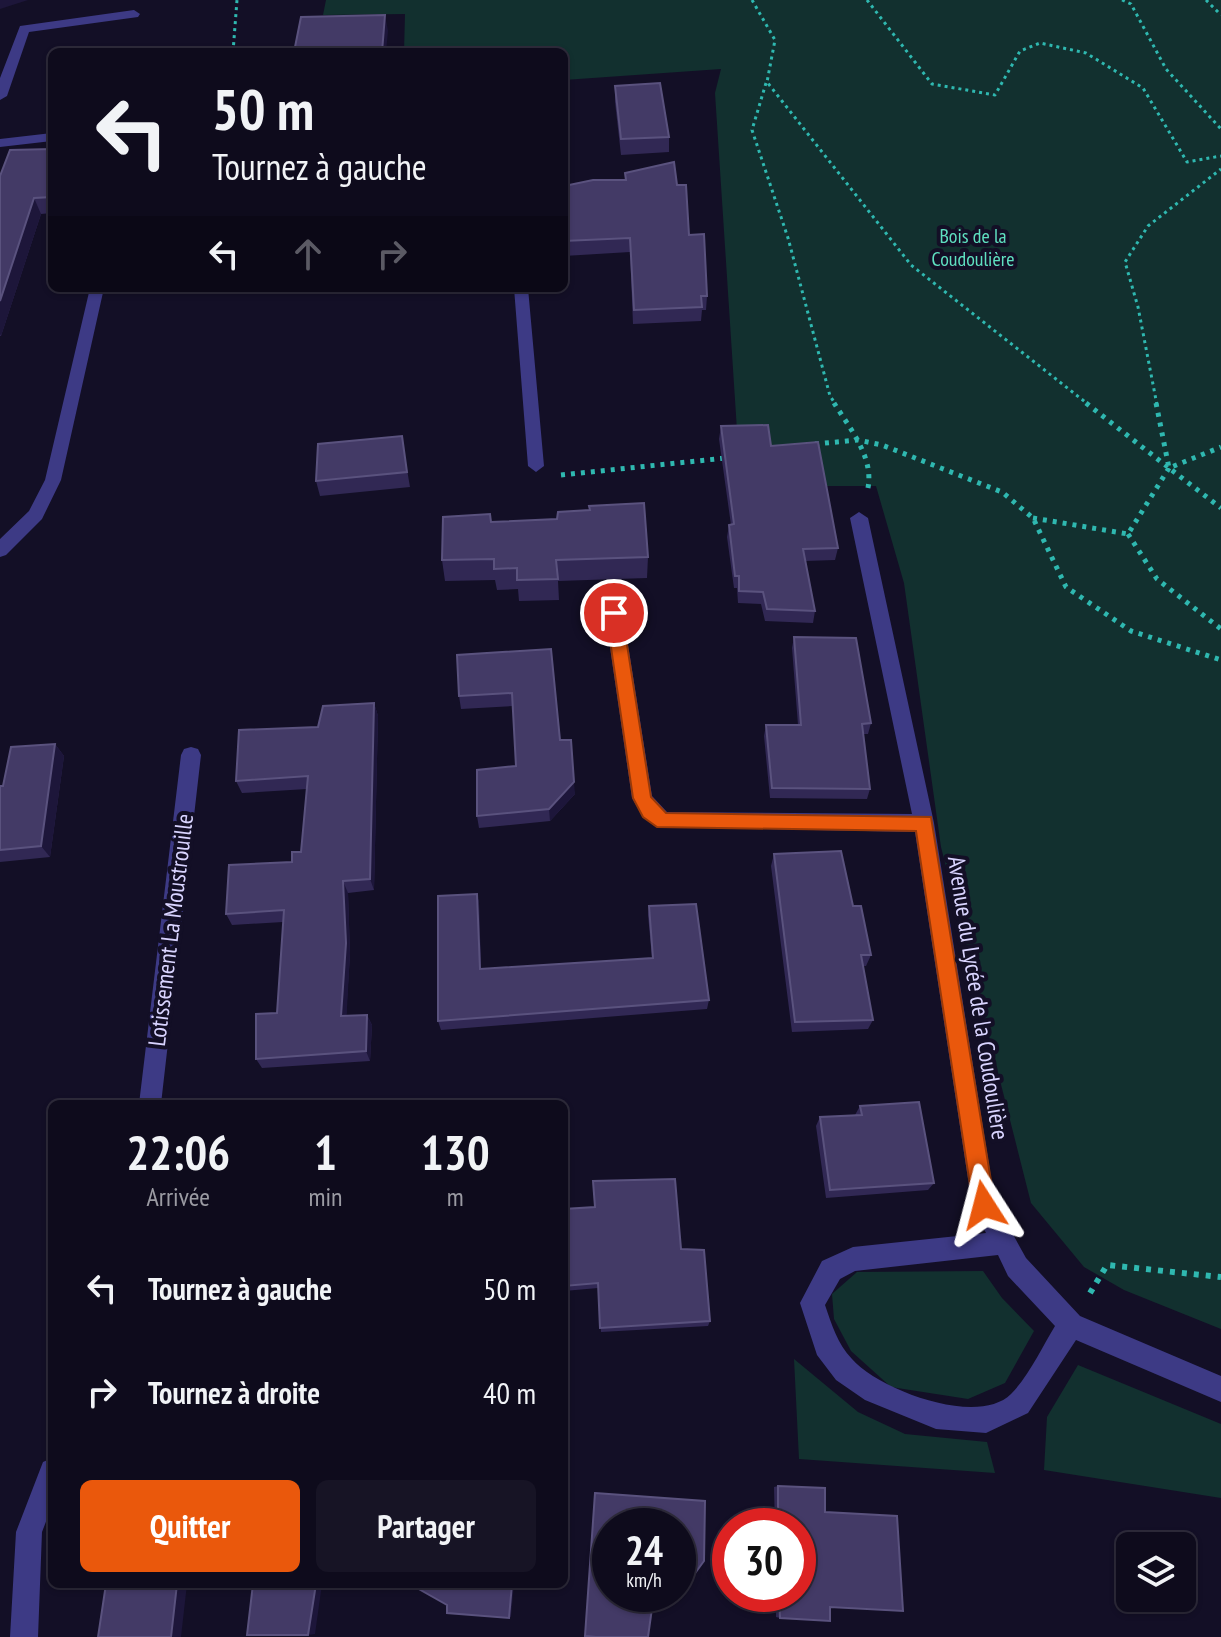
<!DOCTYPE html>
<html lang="fr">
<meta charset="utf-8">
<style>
body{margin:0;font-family:"PT Sans Narrow",sans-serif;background:#171425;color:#f1f3f6;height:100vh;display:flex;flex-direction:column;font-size:30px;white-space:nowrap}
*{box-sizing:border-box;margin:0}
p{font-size:26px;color:#9b9ba3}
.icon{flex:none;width:44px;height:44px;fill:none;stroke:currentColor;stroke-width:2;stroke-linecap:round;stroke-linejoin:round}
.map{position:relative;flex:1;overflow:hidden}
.drawer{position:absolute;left:48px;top:1100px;width:520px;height:488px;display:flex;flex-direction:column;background:#0e0b1c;border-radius:12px;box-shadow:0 2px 6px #0004,0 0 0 2px #2e2b3b}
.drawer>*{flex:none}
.banner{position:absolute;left:48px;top:48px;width:520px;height:244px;border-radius:12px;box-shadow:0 2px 6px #0004,0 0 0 2px #2e2b3b;background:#0e0b1c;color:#f1f3f6;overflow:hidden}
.controls{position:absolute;left:1116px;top:1532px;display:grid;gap:16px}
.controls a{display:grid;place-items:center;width:80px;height:80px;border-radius:12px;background:#0e0b1c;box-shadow:0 2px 6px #0004,0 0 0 2px #2e2b3b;font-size:40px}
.speed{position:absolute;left:592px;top:1508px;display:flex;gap:16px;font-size:40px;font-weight:700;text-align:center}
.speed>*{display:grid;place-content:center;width:104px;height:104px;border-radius:50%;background:#0e0b1c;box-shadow:0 2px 6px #0004,0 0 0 2px #2e2b3b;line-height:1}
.speed small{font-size:20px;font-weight:400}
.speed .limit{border:12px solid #d22;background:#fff;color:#111}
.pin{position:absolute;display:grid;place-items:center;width:68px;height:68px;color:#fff;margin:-34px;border:4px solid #fff;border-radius:50%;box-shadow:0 2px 8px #0007}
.me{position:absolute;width:88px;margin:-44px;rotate:351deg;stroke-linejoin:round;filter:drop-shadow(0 0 6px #0008)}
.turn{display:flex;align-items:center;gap:28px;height:168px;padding:0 32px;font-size:36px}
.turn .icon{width:104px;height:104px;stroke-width:2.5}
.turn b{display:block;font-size:56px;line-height:68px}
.lanes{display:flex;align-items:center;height:76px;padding:0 32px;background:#0003;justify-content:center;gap:40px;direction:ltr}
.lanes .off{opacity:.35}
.eta{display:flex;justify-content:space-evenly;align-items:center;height:136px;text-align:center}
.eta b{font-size:48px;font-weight:700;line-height:56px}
.cta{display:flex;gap:16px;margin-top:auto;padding:16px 32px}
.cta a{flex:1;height:92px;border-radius:12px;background:#ea580c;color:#fff;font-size:32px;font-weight:700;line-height:92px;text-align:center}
.cta a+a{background:#171425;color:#f1f3f6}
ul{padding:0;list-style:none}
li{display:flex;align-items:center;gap:24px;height:104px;padding:0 32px}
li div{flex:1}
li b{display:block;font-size:30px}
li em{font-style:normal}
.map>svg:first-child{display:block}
.green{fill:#12302f}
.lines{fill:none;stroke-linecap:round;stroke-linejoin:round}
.path-far2{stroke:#2fb8b0;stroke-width:3;stroke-dasharray:3 4;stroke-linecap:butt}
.path-far1{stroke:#2fb8b0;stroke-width:5;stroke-dasharray:4 6;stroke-linecap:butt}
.path{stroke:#2fb8b0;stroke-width:6;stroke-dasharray:5 7;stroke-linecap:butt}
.minor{fill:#3d3a85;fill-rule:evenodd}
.wall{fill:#312854}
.shaded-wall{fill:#1d163a}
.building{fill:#433a66;stroke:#5a527e;stroke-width:2}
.route{fill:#ea580c;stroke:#983908;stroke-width:2}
.labels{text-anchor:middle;stroke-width:8;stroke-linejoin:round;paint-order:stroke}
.far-park-label{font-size:20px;fill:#5fe0c0;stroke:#130f26}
.street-label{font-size:24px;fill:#d9d4ff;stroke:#130f26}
</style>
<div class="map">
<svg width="1221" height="1637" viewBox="0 0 1221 1637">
<rect width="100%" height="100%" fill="#130f26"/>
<!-- green -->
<path class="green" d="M326 0H1221V1329L1124 1290 1084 1267 1031 1203 941 847 904 583 876 486H821L739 461 715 93 721 69 564 80V52H404L405 14 323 15Z
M983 1271 1002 1298 1034 1331 1005 1383 968 1399 891 1387 851 1351 834 1319 832 1294 857 1272Z
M794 1359 858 1412 905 1434 987 1442 995 1473 799 1459Z
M1078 1365 1221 1424V1498L1044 1470 1047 1417Z"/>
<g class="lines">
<!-- path-far2 -->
<path class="path-far2" d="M752 0 775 40 767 82 911 265 1089 405
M867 0 932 84 995 95 1020 51 1040 43 1086 53 1143 88 1187 162 1221 156
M1122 0 1131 4 1166 69 1221 129
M1206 0 1221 15
M233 52 237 0
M766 83 752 130 788 238 830 396 836 405
M1157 405 1138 307 1125 262 1148 226 1221 169"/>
<!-- path-far1 -->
<path class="path-far1" d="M834 403C851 430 876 460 867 492
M1086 403 1169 468 1221 447
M1156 403 1169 468 1221 508
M815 444 858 440 882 445 1002 492 1033 518 1066 587 1131 631 1221 660
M561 475 726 458
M1033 518 1128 534 1169 468
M1128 534 1157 579 1221 629"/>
<!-- path -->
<path class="path" d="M1090 1293 1107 1265 1221 1277"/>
<!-- minor -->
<path class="minor" d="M134 10 140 14 138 17 29 32 7 96 0 100V78L20 26Z
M52 133V141L0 147V139Z
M90 288H104L61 480 42 519 6 555 0 557V539L29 511 45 480Z
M514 288H528L544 466 536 472 528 466Z
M859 512 868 518 934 823 995 1202 1026 1258 1080 1316 1221 1376V1402L1076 1340 1028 1413 986 1433 936 1429 865 1400 836 1380 817 1355 800 1303 822 1261 853 1247 986 1233 972 1205 915 832 656 827 643 817 632 798 605 613 614 606 623 613 652 796 667 812 912 814 850 518ZM998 1255 1008 1276 1055 1326C1042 1347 1029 1376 1011 1394 978 1427 879 1390 852 1359 837 1343 832 1325 825 1305L840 1279 855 1271Z
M191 747 198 749 201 755 161 1104H139L181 755 184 749Z
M52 1458V1506L42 1532 38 1637H10L16 1532 43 1462Z"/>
</g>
<!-- wall -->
<path class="wall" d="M615 86 669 137V152L621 155 615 102Z
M52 149V213L41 214 1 336H0V176Z
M625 173 677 185 689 235 707 296 706 310H702L701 321 633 324 630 252 564 256V186L625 180Z
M721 426 771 446 838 548 835 560 805 561 815 611 813 623 765 621 761 604 738 603 737 588H734L727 537 729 525H731L719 439Z
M404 452 410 487 320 496 316 481Z
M491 522 648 557 647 578 558 581 559 600 519 601 518 589 497 590 495 580 445 581 442 560Z
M794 637 871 723 868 734H863L870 789 867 799 770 798 764 736 766 725H798L792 648Z
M551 649 560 740 575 794 550 821 479 828 477 816 516 766 513 706 461 709 459 696Z
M374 703 378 716 374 890 348 893 350 954 346 1016 367 1015 372 1025 370 1061 262 1068 256 1059 277 1013 283 922 232 925 226 914 292 862 301 852 307 789 242 793 236 781 318 727Z
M55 744 64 756 50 857 0 862V786H3Z
M774 854 853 906 871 955 866 966H862L873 1020 868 1029 792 1032 771 866Z
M477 894 479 903 481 969 652 958 648 915 649 906 709 1000 707 1009 441 1030 438 1021Z
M860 1106 934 1183 928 1190 826 1198 816 1126 820 1117 855 1115Z
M564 1209 681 1249 710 1321 708 1326 601 1332 598 1288 564 1291Z
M778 1486 825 1512 830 1607 780 1618 776 1617V1594H798V1526H775L774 1487Z"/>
<!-- shaded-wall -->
<path class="shaded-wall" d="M0 0H28L0 9Z
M385 15 388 31 386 52H382Z
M34 198 41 214 1 336 0 334V301Z
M374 703 378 716 374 890 370 879Z
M55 744 64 756 50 857 41 846Z
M574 782 575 794 550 821 549 809Z
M343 881 348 893 350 954 346 1026 341 1016Z
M477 894 479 903 481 978 480 969Z
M367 1015 372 1025 370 1061 366 1051Z
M177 1584H187L181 1637H171Z
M316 1584H322L315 1634 308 1635Z
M512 1584H514L511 1617 509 1618Z"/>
<!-- building -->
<path class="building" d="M385 15 382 52H294L301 17Z
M660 83 669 137 621 139 615 86Z
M52 149V197L34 198 0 301V176L10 150Z
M674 162 677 185H686L689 235 704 234 707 296H701L702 307 634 310 630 238 564 241V186L593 180H626L625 173Z
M768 425 771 446 818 442 838 548 803 549 815 611 767 609 763 592 739 591V576H735L729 525 734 524 721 426Z
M402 436 407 472 316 481 318 444Z
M644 503 648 557 556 560 558 579 517 580V568L494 569V559L442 560 443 517 490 514 491 522 557 519 558 512 590 510 589 506Z
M794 637 856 638 871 723 862 724 870 789 772 788 766 725H801Z
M551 649 560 740H571L574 782 549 809 477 816V770L516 766 512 693 459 696 457 655Z
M374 703 370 879 343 881 346 943 341 1016 367 1015 366 1051 256 1059V1014L277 1013 284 910 226 914 229 865 292 862V852H301L308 776 236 781 239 730 318 727 323 706Z
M55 744 41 846 0 850V786H3L11 747Z
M841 851 853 906H861L871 955H861L873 1020 795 1022 774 854Z
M477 894 480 969 653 958 649 906 696 904 709 1000 438 1021V896Z
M919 1102 934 1183 830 1190 820 1117 862 1115 860 1106Z
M675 1179 681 1249 704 1250 710 1321 600 1328 598 1283 564 1286V1209L595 1207 593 1181Z
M778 1486 825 1488V1512L897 1516 903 1611 830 1607V1621L780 1618 779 1594H798V1526H778Z
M595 1493 705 1501 704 1561 693 1576 678 1574V1526H610V1594H669V1601H653L648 1637H596L585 1636Z
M106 1584H177L171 1637H98Z
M253 1584H316L308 1635H247Z
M410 1584H512L509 1618 447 1613V1605Z"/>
<!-- route -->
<path class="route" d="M614 607 622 613 651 797 666 813 931 817 995 1205 992 1213 984 1216 977 1213 973 1205 916 831 657 827 643 817 633 798 606 613Z"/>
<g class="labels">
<!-- far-park labels -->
<g class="far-park-label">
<text x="973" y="243">Bois de la<tspan x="973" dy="23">Coudoulière</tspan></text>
</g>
<!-- street labels -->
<g class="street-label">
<text transform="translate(171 930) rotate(-83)" y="8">Lotissement La Moustrouille</text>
<text transform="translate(978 998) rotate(81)" y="8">Avenue du Lycée de la Coudoulière</text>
</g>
</g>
</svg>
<div class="controls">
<a><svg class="icon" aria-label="layers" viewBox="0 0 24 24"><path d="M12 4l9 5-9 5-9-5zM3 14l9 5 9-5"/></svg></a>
</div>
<div class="speed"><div>24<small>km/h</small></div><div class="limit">30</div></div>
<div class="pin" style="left:614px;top:613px;background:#d93025"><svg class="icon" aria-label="arrive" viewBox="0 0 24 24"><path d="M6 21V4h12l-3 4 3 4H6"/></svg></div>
<svg class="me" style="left:984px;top:1205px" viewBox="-20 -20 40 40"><path d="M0-17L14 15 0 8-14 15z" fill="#ea580c" stroke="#fff" stroke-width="4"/></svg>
<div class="banner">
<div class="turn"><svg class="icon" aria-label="left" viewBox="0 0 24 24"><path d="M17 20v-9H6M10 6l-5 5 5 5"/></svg><div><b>50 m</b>Tournez à gauche</div></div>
<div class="lanes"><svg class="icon" aria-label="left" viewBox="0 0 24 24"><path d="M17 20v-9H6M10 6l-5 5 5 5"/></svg><svg class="icon off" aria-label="ahead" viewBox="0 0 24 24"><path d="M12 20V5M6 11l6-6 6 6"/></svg><svg class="icon off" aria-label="right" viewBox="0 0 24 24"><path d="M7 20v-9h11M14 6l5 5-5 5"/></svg></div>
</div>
<section class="drawer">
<div class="eta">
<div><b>22:06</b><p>Arrivée</p></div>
<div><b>1</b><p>min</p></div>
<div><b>130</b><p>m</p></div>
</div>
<ul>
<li><svg class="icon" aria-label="left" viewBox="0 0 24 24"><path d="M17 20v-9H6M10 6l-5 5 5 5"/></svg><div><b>Tournez à gauche</b></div><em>50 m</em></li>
<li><svg class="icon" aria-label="right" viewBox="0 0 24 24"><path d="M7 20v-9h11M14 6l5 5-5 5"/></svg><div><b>Tournez à droite</b></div><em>40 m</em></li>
</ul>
<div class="cta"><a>Quitter</a><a>Partager</a></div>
</section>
</div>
